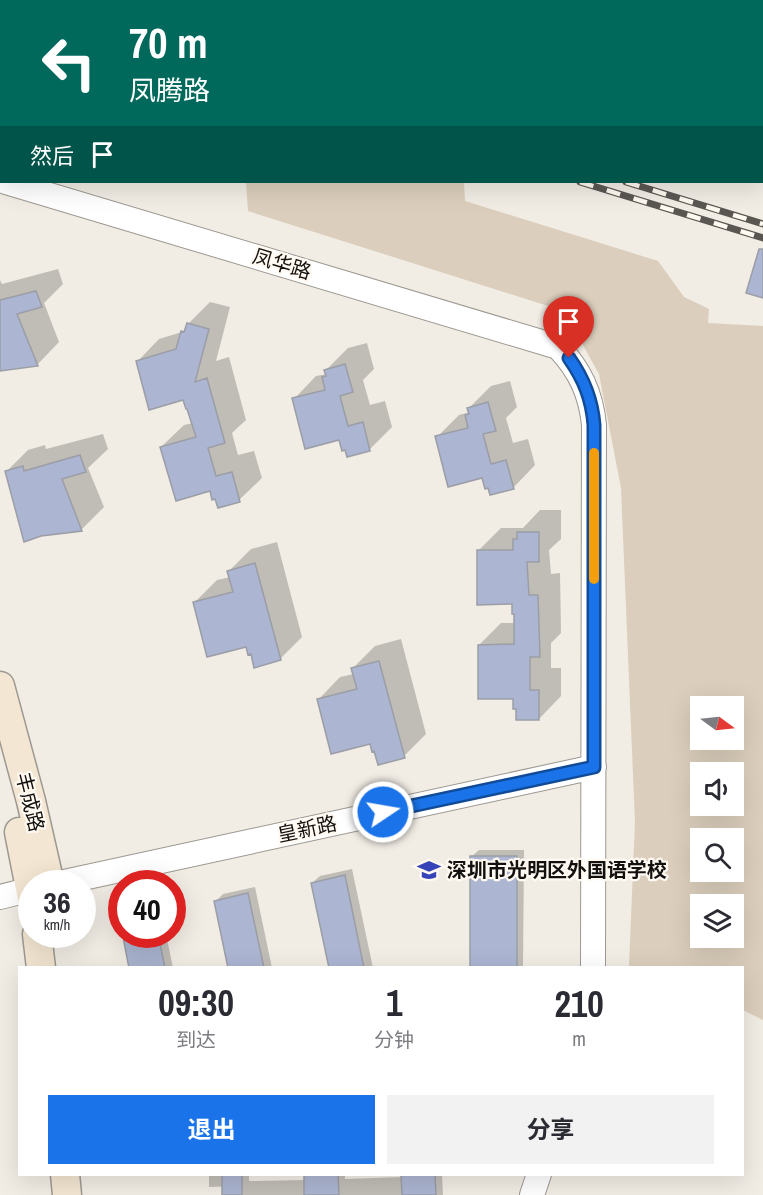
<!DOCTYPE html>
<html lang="zh">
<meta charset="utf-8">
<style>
body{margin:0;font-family:"Archivo Narrow","Noto Sans SC",sans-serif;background:#f2f2f3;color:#2b2b33;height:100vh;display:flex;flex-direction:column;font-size:22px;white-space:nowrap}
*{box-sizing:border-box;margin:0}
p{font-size:20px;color:#7c7c81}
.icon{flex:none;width:33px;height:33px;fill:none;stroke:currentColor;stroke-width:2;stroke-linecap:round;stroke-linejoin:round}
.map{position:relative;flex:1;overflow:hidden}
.side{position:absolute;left:18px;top:966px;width:726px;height:210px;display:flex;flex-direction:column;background:#fff;border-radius:0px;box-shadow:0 6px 24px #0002}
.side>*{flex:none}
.banner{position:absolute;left:0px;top:0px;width:764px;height:183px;box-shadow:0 6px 24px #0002;background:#00695c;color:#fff;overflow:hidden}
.needle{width:39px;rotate:105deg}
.fabs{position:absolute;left:690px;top:696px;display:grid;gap:12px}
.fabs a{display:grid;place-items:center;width:54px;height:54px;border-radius:0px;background:#fff;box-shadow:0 6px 24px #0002;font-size:30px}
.speed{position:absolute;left:18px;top:870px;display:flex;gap:12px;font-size:30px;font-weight:700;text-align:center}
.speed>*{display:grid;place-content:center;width:78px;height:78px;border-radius:50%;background:#fff;box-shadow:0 6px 24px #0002;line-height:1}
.speed small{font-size:15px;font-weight:400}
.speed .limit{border:9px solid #d22;background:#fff;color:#111}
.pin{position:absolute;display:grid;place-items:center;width:51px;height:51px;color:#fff;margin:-62px -26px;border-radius:50% 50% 50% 0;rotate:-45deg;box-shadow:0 0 6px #0007}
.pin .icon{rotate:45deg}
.me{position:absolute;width:66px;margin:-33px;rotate:78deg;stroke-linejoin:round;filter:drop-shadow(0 0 4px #0008)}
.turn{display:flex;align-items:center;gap:21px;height:126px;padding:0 30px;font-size:27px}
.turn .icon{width:78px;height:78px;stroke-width:2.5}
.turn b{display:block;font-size:42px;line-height:51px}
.then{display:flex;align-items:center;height:57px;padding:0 30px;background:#0003;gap:12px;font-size:22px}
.eta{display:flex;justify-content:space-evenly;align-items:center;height:102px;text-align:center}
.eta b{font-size:36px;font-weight:700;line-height:42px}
.button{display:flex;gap:12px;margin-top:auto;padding:12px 30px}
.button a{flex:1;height:69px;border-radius:0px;background:#1a73e8;color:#fff;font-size:24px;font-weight:700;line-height:69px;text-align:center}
.button a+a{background:#f2f2f3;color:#2b2b33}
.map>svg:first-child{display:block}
.green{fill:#dbcebc;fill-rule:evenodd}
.shadow{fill:#0003}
.building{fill:#acb5d1;stroke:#9b9ea6;stroke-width:1.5}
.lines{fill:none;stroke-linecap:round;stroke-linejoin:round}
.tertiary-casing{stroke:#9d9891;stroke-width:26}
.secondary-casing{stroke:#9d9891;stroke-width:31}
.tertiary{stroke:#fff;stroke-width:24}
.secondary{stroke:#f3e6d2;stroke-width:28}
.rail-casing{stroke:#5a5753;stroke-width:7}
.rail{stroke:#fff9f1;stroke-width:4.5;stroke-dasharray:14;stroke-linecap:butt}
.route-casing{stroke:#114b97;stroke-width:15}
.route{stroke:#1a73e8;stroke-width:10}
.slow{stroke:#f59e0b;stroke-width:10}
.labels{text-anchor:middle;stroke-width:4.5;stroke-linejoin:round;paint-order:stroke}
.street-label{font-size:20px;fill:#13110f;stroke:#fff9f1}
.poi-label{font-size:20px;font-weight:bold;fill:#13110f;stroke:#fff9f1;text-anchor:start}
</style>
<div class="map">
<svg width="763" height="1195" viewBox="0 0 763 1195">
<rect width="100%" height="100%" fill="#f1ece4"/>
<!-- green -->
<path class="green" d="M236 0H488V2H236Z
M246 182H464L465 201 658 261 684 297 709 309 708 323 763 326V1020L743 1010 742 968H634L629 966 635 822 621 488 599 374 564 311 248 211ZM700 706H734V740H700ZM700 772H734V806H700ZM700 838H734V872H700ZM700 904H734V938H700Z"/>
<!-- shadow -->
<path class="shadow" d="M58 269 63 284 44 303 59 342 37 365 0 370V280L2 284Z
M210 302 230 307 216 361 229 357 246 420 232 433 238 455 254 451 262 478 239 500 211 489 161 447 184 425 193 423 184 398 137 362 159 339 182 332 187 327 188 324Z
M367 343 374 369 363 380 370 405 385 401 392 427 370 449 348 455 340 438 294 399 316 376 327 374 326 370 348 348Z
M510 381 517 407 506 418 513 443 528 439 535 465 513 488 483 476 437 437 459 415 470 412 469 408 491 386Z
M103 434 108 449 88 468 104 507 82 529 40 535 6 472 28 450 45 445 46 449Z
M540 510H561V539L549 550 551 574 560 573 561 633 551 643V668H561V696L539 719 518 708 514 698 479 645 501 623H515L513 603 479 550 501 528H523Z
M277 542 302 637 280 659 252 652 247 645 194 603 217 580 231 577 229 571 251 549Z
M401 639 426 734 404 756 371 742 318 700 340 677 354 674 353 668 375 646Z
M479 850H524L523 968H471V857Z
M352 869 373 968H330L312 883 320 876Z
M255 887 272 968H230L216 901 223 894Z
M128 934H166L173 968H131L125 938Z
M209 1174H249V1181L305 1180V1174H345V1179L403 1177V1174H442L443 1195H232L240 1186 209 1187Z"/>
<!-- building -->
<path class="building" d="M759 249H763V298L746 293Z
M36 291 42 307 17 314 38 366 0 371V300Z
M187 323 209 329 195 382 207 378 225 443 208 448 216 476 232 472 240 502 218 508 215 499 212 500 210 491 176 501 160 447 196 437 187 409H186L183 400 149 410 136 361 176 349 181 331 184 332Z
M345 364 353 392 340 396 348 426 363 422 370 451 347 457 345 450 342 451 339 440 305 449 292 398 325 390 322 377 326 376 324 370Z
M488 402 496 431 483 434 491 464 506 460 514 489 490 495 488 488 485 489 482 478 448 487 435 436 468 428 465 415 469 414 467 408Z
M80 455 86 472 62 479 82 531 41 536 24 542 5 471 23 466 24 471Z
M517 532H539V562H527L529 595H538L540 657H530V690H539V720H516V709H513V699H478V645L514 644V614H512V604L477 605V550H513V539H517Z
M255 563 281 660 254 668 251 654 248 655 246 647 207 657 193 602 233 592 227 571Z
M379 661 405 758 378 765 374 751 372 752 370 744 331 754 317 699 357 689 351 668Z
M470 856H517V968H470Z
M345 875 364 968H329L311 883Z
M248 893 264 968H228L214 901Z
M135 934H158L165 968H129L123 937Z
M222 1174H242V1195H222Z
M304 1174H338L339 1195H304Z
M401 1174H435L436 1195H402Z"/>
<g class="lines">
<!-- tertiary casing -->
<g class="tertiary-casing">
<path id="tertiary" d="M6 182 558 347C580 370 591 394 594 425L593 968
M55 884 594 767
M0 897 32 889
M532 1195 539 1174"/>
</g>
<!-- secondary casing -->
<g class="secondary-casing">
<path id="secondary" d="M0 686 31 801 50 884
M19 832 32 898
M37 934 41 968
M65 1174 67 1195"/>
</g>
<!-- tertiary -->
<use href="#tertiary" class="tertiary"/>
<!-- secondary -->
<use href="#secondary" class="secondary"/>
<!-- rail casing -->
<g class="rail-casing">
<path id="rail" d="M0 0 5 2
M45 0 50 2
M513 0 517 2
M572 0 577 2
M762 59H763
M762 76H763
M580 182 763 238
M626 182 763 224"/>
</g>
<!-- rail -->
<use href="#rail" class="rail"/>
</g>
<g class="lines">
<!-- route casing -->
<g class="route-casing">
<path id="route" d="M383 812 594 767V425C592 399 584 379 569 358"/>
</g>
<!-- route -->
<use href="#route" class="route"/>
<!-- slow -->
<path class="slow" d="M594 579V453"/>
</g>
<!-- icons -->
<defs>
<g id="school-bare" transform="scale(1.8)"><path d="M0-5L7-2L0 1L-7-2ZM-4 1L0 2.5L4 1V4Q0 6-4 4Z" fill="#3644b7" stroke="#fff9f1" stroke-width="2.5" paint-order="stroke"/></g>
</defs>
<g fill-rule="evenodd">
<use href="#school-bare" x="429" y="870"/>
</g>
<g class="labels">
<!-- street labels -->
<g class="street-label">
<text transform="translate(282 264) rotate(17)" y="7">凤华路</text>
<text transform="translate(30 802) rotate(76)" y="7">丰成路</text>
<text transform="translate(307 829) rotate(-12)" y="7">皇新路</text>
</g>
<!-- poi labels -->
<g class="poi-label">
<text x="447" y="877">深圳市光明区外国语学校</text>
</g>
</g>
</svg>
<div class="fabs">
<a><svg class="needle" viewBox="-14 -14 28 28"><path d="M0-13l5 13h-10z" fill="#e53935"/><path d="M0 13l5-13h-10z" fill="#7c7c81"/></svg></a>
<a><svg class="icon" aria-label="sound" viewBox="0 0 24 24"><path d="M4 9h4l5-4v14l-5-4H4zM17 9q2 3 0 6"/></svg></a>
<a><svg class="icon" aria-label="search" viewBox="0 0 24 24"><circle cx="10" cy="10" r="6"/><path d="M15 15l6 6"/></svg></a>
<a><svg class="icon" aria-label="layers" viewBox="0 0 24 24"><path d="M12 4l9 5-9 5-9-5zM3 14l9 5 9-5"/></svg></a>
</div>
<div class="speed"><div>36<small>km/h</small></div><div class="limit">40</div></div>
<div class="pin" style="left:569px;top:358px;background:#d93025"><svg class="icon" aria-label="arrive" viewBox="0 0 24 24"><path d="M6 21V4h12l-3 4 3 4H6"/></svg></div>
<svg class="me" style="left:383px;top:812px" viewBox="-20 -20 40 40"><circle r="17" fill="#1a73e8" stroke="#fff" stroke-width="3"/><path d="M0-11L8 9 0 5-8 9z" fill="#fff"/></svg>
<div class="banner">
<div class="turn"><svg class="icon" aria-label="left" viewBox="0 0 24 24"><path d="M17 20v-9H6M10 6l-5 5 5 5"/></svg><div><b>70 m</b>凤腾路</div></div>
<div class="then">然后<svg class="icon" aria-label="arrive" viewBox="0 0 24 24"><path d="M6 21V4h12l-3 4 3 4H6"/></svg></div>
</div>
<section class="side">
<div class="eta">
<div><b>09:30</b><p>到达</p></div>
<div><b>1</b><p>分钟</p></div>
<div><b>210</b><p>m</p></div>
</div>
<div class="button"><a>退出</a><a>分享</a></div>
</section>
</div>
